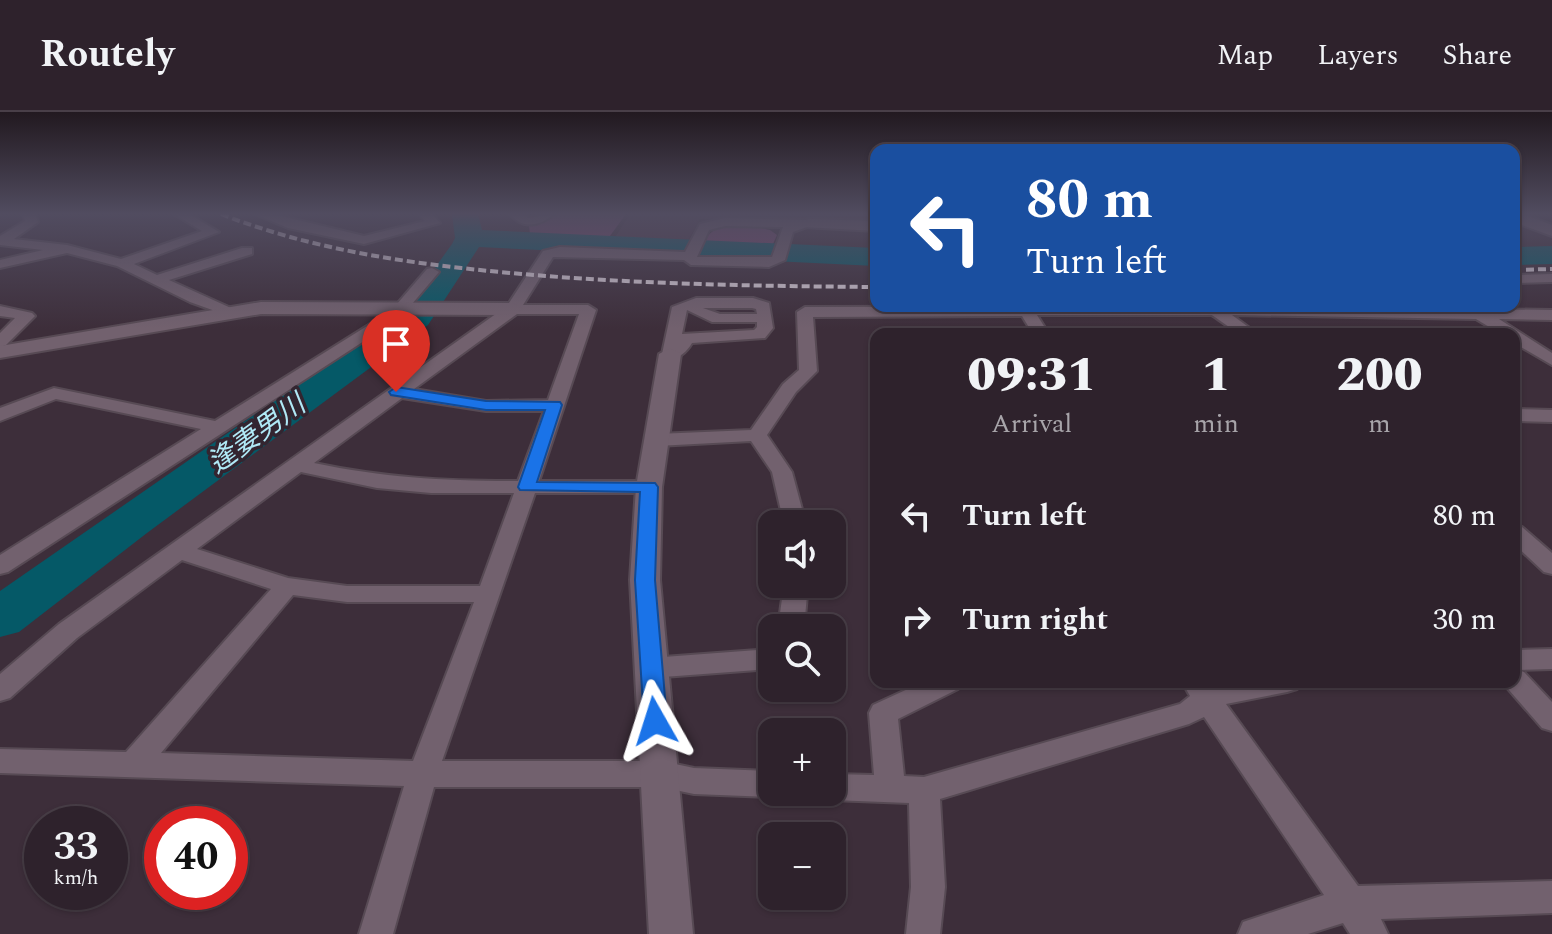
<!DOCTYPE html>
<meta charset="utf-8">
<style>
body{margin:0;font-family:Spectral,"Noto Sans JP",serif;background:#362a34;color:#f1f3f6;height:100vh;display:flex;flex-direction:column;font-size:30px;white-space:nowrap}
*{box-sizing:border-box;margin:0}
p{font-size:26px;color:#a7a4a9}
.icon{flex:none;width:44px;height:44px;fill:none;stroke:currentColor;stroke-width:2;stroke-linecap:round;stroke-linejoin:round}
.map{position:relative;flex:1;overflow:hidden}
.details{position:absolute;left:870px;top:216px;width:650px;height:360px;display:flex;flex-direction:column;background:#2e222c;border-radius:16px;box-shadow:0 2px 6px #0004,0 0 0 2px #493f48}
.details>*{flex:none}
.guide{position:absolute;left:870px;top:32px;width:650px;height:168px;border-radius:16px;box-shadow:0 2px 6px #0004,0 0 0 2px #493f48;background:#1a4fa0;color:#fff;overflow:hidden}
.buttons{position:absolute;left:758px;top:398px;display:grid;gap:16px}
.buttons a{display:grid;place-items:center;width:88px;height:88px;border-radius:16px;background:#2e222c;box-shadow:0 2px 6px #0004,0 0 0 2px #493f48;font-size:40px}
.speed{position:absolute;left:24px;top:694px;display:flex;gap:16px;font-size:40px;font-weight:700;text-align:center}
.speed>*{display:grid;place-content:center;width:104px;height:104px;border-radius:50%;background:#2e222c;box-shadow:0 2px 6px #0004,0 0 0 2px #493f48;line-height:1}
.speed small{font-size:20px;font-weight:400}
.speed .limit{border:12px solid #d22;background:#fff;color:#111}
.pin{position:absolute;display:grid;place-items:center;width:68px;height:68px;color:#fff;margin:-82px -34px;border-radius:50% 50% 50% 0;rotate:-45deg;box-shadow:0 0 8px #0007}
.pin .icon{rotate:45deg}
.me{position:absolute;width:88px;margin:-44px;rotate:354deg;stroke-linejoin:round;filter:drop-shadow(0 0 6px #0008)}
.turn{display:flex;align-items:center;gap:28px;height:168px;padding:0 24px;font-size:36px}
.turn .icon{width:104px;height:104px;stroke-width:2.5}
.turn b{display:block;font-size:56px;line-height:68px}
.eta{display:flex;justify-content:space-evenly;align-items:center;height:136px;text-align:center}
.eta b{font-size:48px;font-weight:800;line-height:56px}
ul{padding:0;list-style:none}
li{display:flex;align-items:center;gap:24px;height:104px;padding:0 24px}
li div{flex:1}
li b{display:block;font-size:30px}
li em{font-style:normal}
header{display:flex;align-items:center;gap:48px;box-sizing:border-box;height:112px;padding:0 40px;background:#2e222c;border-bottom:2px solid #493f48}
header strong{font-size:38px}
nav{display:flex;gap:44px;margin-inline-start:auto;font-size:28px}
.map>svg:first-child{display:block}
.built{fill:#4b3747}
.green{fill:#79456f}
.lines{fill:none;stroke-linecap:round;stroke-linejoin:round}
.river{fill:#055967;fill-rule:evenodd}
.minor-casing{stroke:#574a54;stroke-width:4}
.tertiary-casing{stroke:#574a54;stroke-width:4}
.minor{fill:#72616e;fill-rule:evenodd}
.tertiary{fill:#72616e;fill-rule:evenodd}
.rail{stroke:#dcd1da;stroke-width:4;stroke-dasharray:8 4;stroke-linecap:butt}
.route{fill:#1a73e8;stroke:#114b97;stroke-width:2}
.labels{text-anchor:middle;stroke-width:7;stroke-linejoin:round;paint-order:stroke}
.water-label{font-size:28px;font-style:italic;fill:#b0e9f6;stroke:#332530}
</style>
<header>
<strong>Routely</strong>
<nav><a>Map</a><a>Layers</a><a>Share</a></nav>
</header>
<div class="map">
<svg width="1552" height="822" viewBox="0 0 1552 822">
<rect width="100%" height="100%" fill="#3d2e3a"/>
<!-- built -->
<path class="built" d="M630 102H873V113L700 107 687 131 614 127Z"/>
<!-- green -->
<path class="green" d="M555 102H626L607 128 530 122 529 114Z
M743 112 770 118 777 123 773 132 706 130C708 114 731 114 743 112Z"/>
<g class="lines">
<!-- river -->
<path class="river" d="M452 102H478L482 118 876 136V154L479 135 428 213 147 421 19 520 0 525V479L404 199 452 132 455 126Z
M1552 134V152L1514 153V135Z"/>
<!-- minor casing -->
<g class="minor-casing">
<path id="minor" d="M23 102H35L38 110 14 127 67 133 121 147 202 119 174 102H189L219 120 134 152 157 163 242 136H252V142L169 168 242 201 234 206 229 204 190 190 117 154 67 141 0 156V148L43 138 0 133V124L25 109Z
M255 102H273L364 124 425 109 419 102H432L440 111 364 132 288 116Z
M510 102H523L528 106 554 102C540 114 523 118 510 102Z
M725 106 809 108 815 112 793 120 785 148 769 155 691 153 684 148 553 145 523 193H588L596 198 539 369H649L659 375 649 381H535L442 649H661L694 656 772 659V680L783 681 772 685 694 682 661 675H434L393 822H359L404 674 0 661V637L126 640 271 477 182 448 77 526 10 586 0 589V562L59 512 507 194 543 139 560 135 685 140 700 112ZM725 114 783 115 772 145H697L709 118ZM517 202H579L548 288 486 289 414 277ZM402 286 486 299H544L518 369C445 369 386 366 314 351ZM301 360 377 376 431 381H514L480 474H347L288 466 197 437ZM293 483 347 490H474L413 649 161 641Z
M432 156 439 160 401 205 8 460 0 462V443L201 317 56 287 0 309V296L54 276 215 309 391 199 427 157Z
M1552 162V170L1514 171V163Z
M696 186H753L769 191 773 216 765 226 692 231C686 241 677 249 664 246L662 242 672 195ZM703 196H752L756 197 757 202H720ZM687 198 712 210H757V215L754 218 682 222Z
M0 194 32 201 35 204 6 233 0 235V221L15 206 0 204Z
M1255 194 1552 198V208L1499 207 1552 241V253L1514 231V222H1501L1476 207 1232 203 1258 222H1239L1212 203H1037L1049 222H1033L1022 204 813 205 817 259 796 280 767 323 792 360 806 412H784L772 360 751 329 657 334 647 328 657 322 751 318 783 272 799 258 797 200 805 195Z
M1514 297 1552 298V310L1514 309Z
M1514 413 1522 415 1552 441V462L1544 460 1514 432Z
M784 472H808L804 516H778Z
M772 537V557L650 566 641 563 637 556 641 549 650 546Z
M1552 537V557L1518 558 1524 560 1552 590V619L1542 616 1502 570H1514V538Z
M923 570H961L958 577 898 607 904 664 924 665 1180 592 1190 584 1182 570H1210L1212 573 1231 570H1300L1297 577 1287 580 1226 592 1358 774 1552 769V801L1381 807 1388 822H1350L1343 811 1308 822H1238L1243 810 1324 783 1204 605 1189 612 940 687 945 775 940 822H906L911 775 909 691 832 688 821 684 819 680H832V662L874 663 869 601 873 593Z"/>
</g>
<!-- tertiary casing -->
<g class="tertiary-casing">
<path id="tertiary" d="M1514 102H1523L1552 113V124L1514 110Z
M809 107 876 109V119L803 115V109Z
M261 190 513 191 523 197 513 203 261 202 0 246V234Z
M1203 194H1223L1225 198 1215 204 1208 202Z
M670 236 681 242 662 375 660 468 693 822H649L630 468 636 375 659 242Z"/>
</g>
<!-- minor -->
<use href="#minor" class="minor"/>
<!-- tertiary -->
<use href="#tertiary" class="tertiary"/>
<!-- rail -->
<path class="rail" d="M221 102C310 137 405 151 500 160 625 172 750 174 876 175
M1514 158 1552 157"/>
</g>
<!-- sky -->
<linearGradient id="sky" x2="0" y2="1"><stop stop-color="#221920"/><stop offset="0.47" stop-color="#514c60"/><stop offset="1" stop-color="#514c60" stop-opacity="0"/></linearGradient>
<rect width="1552" height="217" fill="url(#sky)"/>
<!-- route -->
<path class="route" d="M396 275 486 289 560 290 562 293 537 370 655 371 658 375 655 468 667 609 663 615 655 618 647 615 644 609 635 468 640 380 520 378 518 375 545 298H486L391 283 389 280Z"/>
<g class="labels">
<!-- water labels -->
<g class="water-label">
<text transform="translate(256 321) rotate(-36)" y="10">逢妻男川</text>
</g>
</g>
</svg>
<div class="buttons">
<a><svg class="icon" aria-label="sound" viewBox="0 0 24 24"><path d="M4 9h4l5-4v14l-5-4H4zM17 9q2 3 0 6"/></svg></a>
<a><svg class="icon" aria-label="search" viewBox="0 0 24 24"><circle cx="10" cy="10" r="6"/><path d="M15 15l6 6"/></svg></a>
<a>+</a>
<a>−</a>
</div>
<div class="speed"><div>33<small>km/h</small></div><div class="limit">40</div></div>
<div class="pin" style="left:396px;top:280px;background:#d93025"><svg class="icon" aria-label="arrive" viewBox="0 0 24 24"><path d="M6 21V4h12l-3 4 3 4H6"/></svg></div>
<svg class="me" style="left:655px;top:609px" viewBox="-20 -20 40 40"><path d="M0-17L14 15 0 8-14 15z" fill="#1a73e8" stroke="#fff" stroke-width="4"/></svg>
<div class="guide">
<div class="turn"><svg class="icon" aria-label="left" viewBox="0 0 24 24"><path d="M17 20v-9H6M10 6l-5 5 5 5"/></svg><div><b>80 m</b>Turn left</div></div>
</div>
<section class="details">
<div class="eta">
<div><b>09:31</b><p>Arrival</p></div>
<div><b>1</b><p>min</p></div>
<div><b>200</b><p>m</p></div>
</div>
<ul>
<li><svg class="icon" aria-label="left" viewBox="0 0 24 24"><path d="M17 20v-9H6M10 6l-5 5 5 5"/></svg><div><b>Turn left</b></div><em>80 m</em></li>
<li><svg class="icon" aria-label="right" viewBox="0 0 24 24"><path d="M7 20v-9h11M14 6l5 5-5 5"/></svg><div><b>Turn right</b></div><em>30 m</em></li>
</ul>
</section>
</div>
